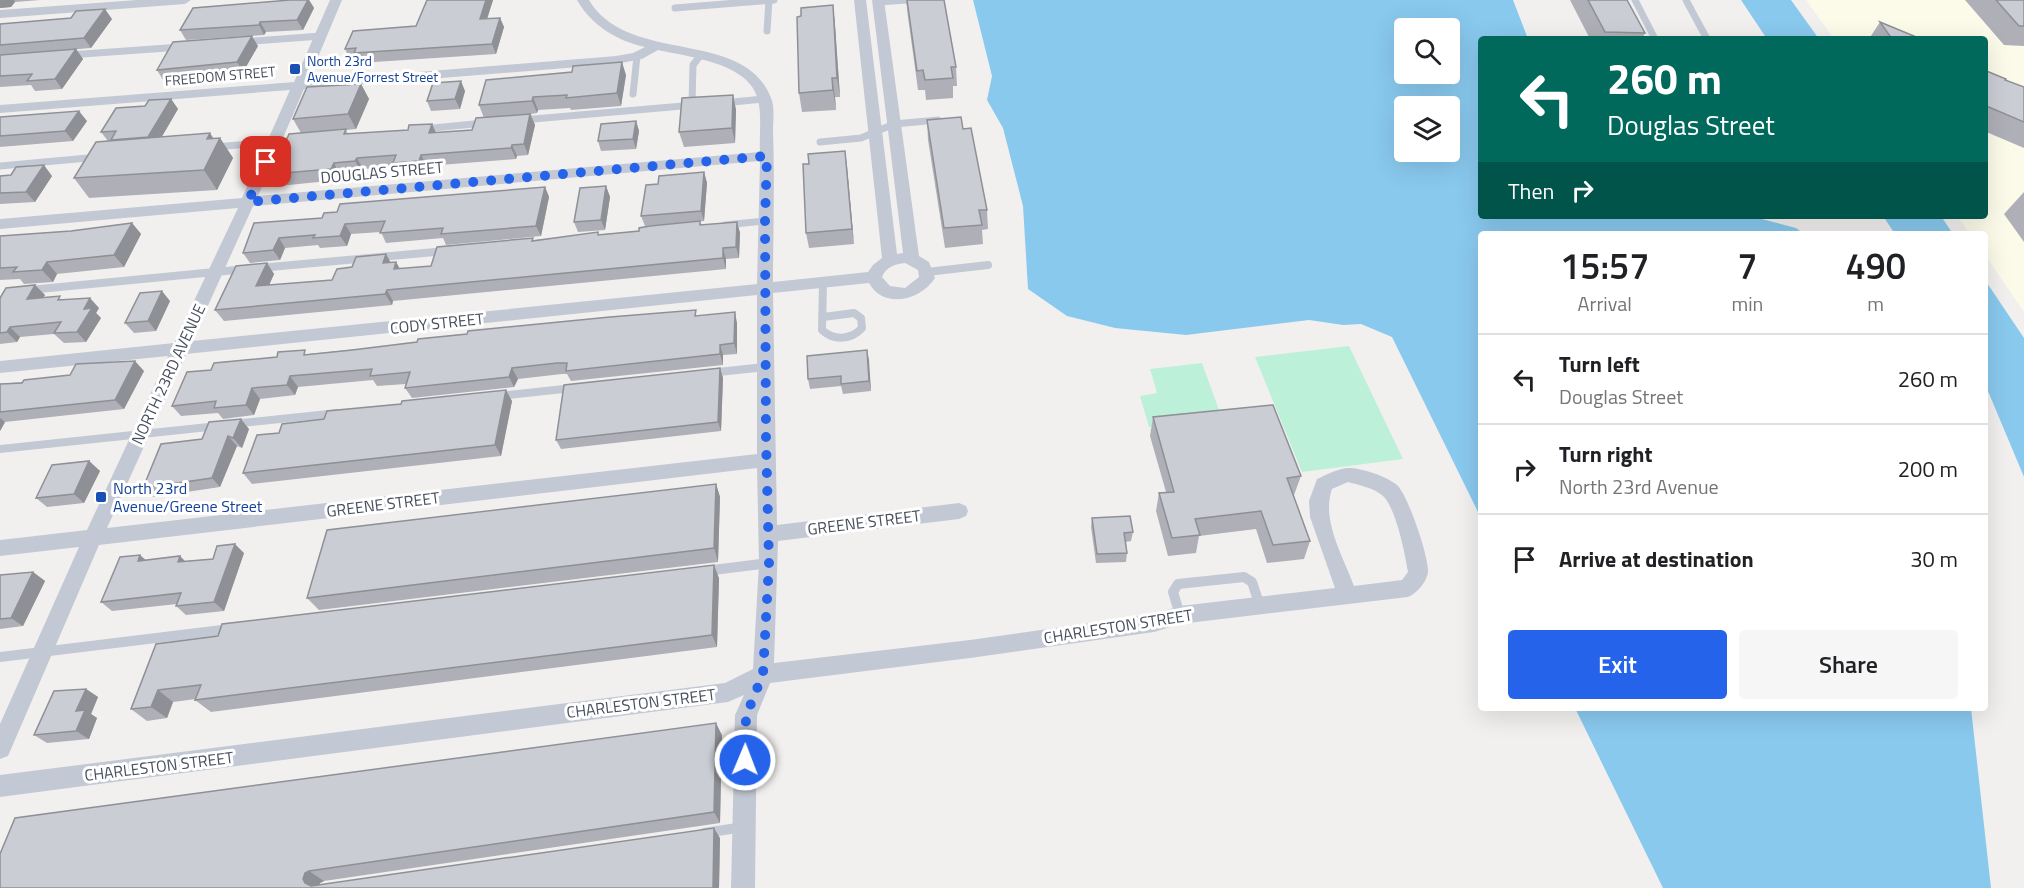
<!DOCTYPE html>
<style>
body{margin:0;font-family:"Titillium Web",sans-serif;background:#f6f6f6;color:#202124;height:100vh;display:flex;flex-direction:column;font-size:22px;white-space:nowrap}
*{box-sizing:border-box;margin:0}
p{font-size:20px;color:#757577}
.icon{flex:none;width:33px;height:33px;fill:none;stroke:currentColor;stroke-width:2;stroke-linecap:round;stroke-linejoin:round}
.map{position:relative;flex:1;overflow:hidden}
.drawer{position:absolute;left:1478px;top:231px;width:510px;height:480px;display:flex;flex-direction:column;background:#fff;border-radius:6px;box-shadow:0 6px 24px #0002}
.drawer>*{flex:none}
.hud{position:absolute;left:1478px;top:36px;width:510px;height:183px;border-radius:6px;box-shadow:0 6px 24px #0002;background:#00695c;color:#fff;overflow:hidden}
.controls{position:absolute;left:1394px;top:18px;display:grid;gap:12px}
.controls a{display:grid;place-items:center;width:66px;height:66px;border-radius:6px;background:#fff;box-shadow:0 6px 24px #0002;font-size:30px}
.pin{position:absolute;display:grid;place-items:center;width:51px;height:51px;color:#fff;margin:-26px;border-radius:12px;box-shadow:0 3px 9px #0006}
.me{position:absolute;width:66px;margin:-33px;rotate:1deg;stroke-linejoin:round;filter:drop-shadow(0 0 4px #0008)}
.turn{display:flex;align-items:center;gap:21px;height:126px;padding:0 30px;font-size:27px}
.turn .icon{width:78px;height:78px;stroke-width:2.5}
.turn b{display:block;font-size:42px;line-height:51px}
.then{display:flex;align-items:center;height:57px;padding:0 30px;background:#0003;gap:12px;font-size:22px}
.eta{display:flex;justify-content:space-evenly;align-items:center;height:102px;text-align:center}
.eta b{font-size:36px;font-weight:600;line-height:42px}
.primary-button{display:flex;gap:12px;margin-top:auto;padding:12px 30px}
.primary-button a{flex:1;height:69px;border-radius:6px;background:#2563eb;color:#fff;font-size:24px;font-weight:600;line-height:69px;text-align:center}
.primary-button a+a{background:#f6f6f6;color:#202124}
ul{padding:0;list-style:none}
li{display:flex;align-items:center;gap:18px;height:90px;padding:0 30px;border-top:2px solid #e0e0e0}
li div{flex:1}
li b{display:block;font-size:22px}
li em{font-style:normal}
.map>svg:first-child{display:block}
.commercial{fill:#fcfae9}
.green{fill:#bdf0d9}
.water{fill:#89c9ee;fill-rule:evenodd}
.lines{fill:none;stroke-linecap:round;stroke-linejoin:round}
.lane-far2{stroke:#c3c9d4;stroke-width:7}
.lane-far1{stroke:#c3c9d4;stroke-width:8}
.lane{stroke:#c3c9d4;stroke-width:10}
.street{fill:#c3c9d4;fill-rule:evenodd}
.wall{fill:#afb0b7}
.shaded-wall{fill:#8e9095}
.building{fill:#cbcdd5;stroke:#8e9095;stroke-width:1.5}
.route{stroke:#2563eb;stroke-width:10;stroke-dasharray:0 18}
.transit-dot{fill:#1a4fb4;stroke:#fff;stroke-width:2}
.labels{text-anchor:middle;stroke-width:6;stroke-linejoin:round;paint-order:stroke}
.far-transit-label{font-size:14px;fill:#164399;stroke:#fff;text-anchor:start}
.far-street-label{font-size:14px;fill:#474f5d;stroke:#fff}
.street-label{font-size:16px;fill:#474f5d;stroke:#fff}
.transit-label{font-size:16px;fill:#164399;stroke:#fff;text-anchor:start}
</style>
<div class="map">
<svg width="2024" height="888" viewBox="0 0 2024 888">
<rect width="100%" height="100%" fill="#f2f0ef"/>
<!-- commercial -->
<path class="commercial" d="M1806 0H2024V312L1985 255 1984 234H1970L1957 216H1984V39H1834Z"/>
<!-- green -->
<path class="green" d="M1349 346 1403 459 1302 472 1255 357Z
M1202 363 1222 418 1149 427 1140 396 1157 393 1150 369Z"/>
<!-- water -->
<path class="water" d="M973 0H1513L1528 39H1480V216H1750L1796 228 1804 234H1480V516L1392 337 1361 324 1343 325 1309 320 1186 335 1115 328 1067 316 1028 289 1023 206 1003 128 987 100 992 76ZM1449 28V74H1404V28ZM1404 106H1449V152H1404Z
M1741 0H1791L1819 39H1767Z
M1883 216H1941L1953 234H1895Z
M1985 280 2024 338V477L1985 384Z
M1575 708H1971L1991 888H1663Z"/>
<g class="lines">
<!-- lane-far2 -->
<path class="lane-far2" d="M1635 0 1655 39
M1686 0 1707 39
M878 2 908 0
M675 8 774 0
M767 31 769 0
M242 42 321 36
M69 55 181 47
M633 94 637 56
M722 103 765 99
M692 105 693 65 700 56
M522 120 694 105
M423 129 484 123
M820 142 861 138 894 124 938 120
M214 147 299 140
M0 166 99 157
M725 225 765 221"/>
<!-- lane-far1 -->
<path class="lane-far1" d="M259 268 446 251
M927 272 988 265
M823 283 822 330C834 341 851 340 862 328L861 318 854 313 823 317
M29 290 246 269
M709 373 765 367
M498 396 573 388
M232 424 338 413
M0 449 218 426"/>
<!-- lane -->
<path class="lane" d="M705 571 769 563
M1180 615 1173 592 1178 584 1244 577 1252 582 1260 606
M0 657 230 629
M704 833 744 827"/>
<!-- street -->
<path class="street" d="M137 0H191L185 4 0 18V10Z
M330 0H342L308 81 616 56 633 53 645 47C617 41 591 25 577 0H589C628 66 744 27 771 98 775 107 773 121 773 130 775 181 773 231 773 282L868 272 873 265 882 258 854 0H866L897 254 903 253 872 0H884L919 256 929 262 935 278C921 300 884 310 869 283L773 293 777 525 959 503 966 506 968 511 966 516 959 519 778 541 774 663 970 640 1154 614 1180 606 1335 588 1310 517 1309 501 1317 479C1326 475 1339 468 1348 468 1362 468 1386 476 1397 485 1408 495 1429 557 1428 572 1427 582 1416 594 1408 597L1180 624 1154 632 970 658 770 683 757 715 755 888H731L735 715 744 695 728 702 0 797V775L725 683 753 669 759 563 757 468 99 545 8 756 0 759V724L79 547 0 556V540L87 530 168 356 0 373V361L174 343 238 208 0 229V219L242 198 290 90 0 113V105L294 82ZM658 50C689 57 750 63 758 100 762 116 759 136 760 152L258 196 304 89 616 64 642 59ZM760 161 757 284 192 341 253 206ZM905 263 918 270 919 277 905 288 890 286 882 277C886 267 895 264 905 263ZM757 295V454L107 528 186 354ZM1348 482C1359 485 1374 488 1383 496 1396 508 1405 554 1408 572L1402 580 1354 586C1343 556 1321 520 1332 489Z"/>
</g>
<!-- wall -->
<path class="wall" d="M0 0H40L15 2 11 7 0 8Z
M290 0H309L314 8 303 30 266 32 264 35 186 40 180 30Z
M427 0H493L487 18H500L504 27 496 54 359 63 357 58 350 59 345 49 416 26Z
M906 0 956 67 957 86H953V98L926 100 925 90H918L908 17Z
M1570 0H1627L1645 33 1642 39H1590Z
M1965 0H2024V46L2004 45Z
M833 5 835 25 840 97H835L836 110 802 112 799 93 801 16Z
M112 19 91 48 32 53 76 49 83 59 62 89 35 91 31 85 0 87V24Z
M1880 22 1921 39H1869Z
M258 46 243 72 163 80 157 70Z
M1984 70 2005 80 2024 87V148L1984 131Z
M626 75 621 106 571 110 570 108 538 110 537 113 531 114 535 125 528 155 517 156 516 159 427 166 425 172 399 174 395 167 363 169 362 173 340 174 338 180 279 186 272 174 301 133 293 119 361 84 369 99 356 129 346 130 348 134 408 130 432 124 436 133 472 130 484 118 479 105Z
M465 91 460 109 431 111 427 101Z
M733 95 736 110 735 143 684 147 679 132Z
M171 99 178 109 161 137 220 138 233 158 217 190 89 198 74 178 108 141 101 132 145 106Z
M0 117 87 121 73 141 0 147Z
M927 120 963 129 987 210 988 229 982 230 983 244 945 248 928 140Z
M636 121 639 131 636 149 601 151 598 141Z
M845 151 854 244 809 248 806 233 809 164Z
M704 172 707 183 704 221 645 226 641 216 658 184Z
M0 176H52L35 202 0 204Z
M606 186 610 197 605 230 578 232 574 222Z
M545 187 549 197 541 236 446 245 443 238 386 243 381 232 351 234 347 246 320 248 318 245 285 248 280 260 250 263 243 253 337 212Z
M2024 192V242L2004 214Z
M700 221 701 225 737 222 740 233 739 258 726 259V269L393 301 392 305 224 321 215 310 267 263 274 274 269 285 332 280 352 267 396 262 400 269 431 266 534 240 639 231Z
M132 223 141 234 124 267 57 274 53 282 24 284 20 279 0 280V236L71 231Z
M35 285 45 295 43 298 63 299 99 308 96 313 101 318 86 342 64 343 54 334 20 337 17 342 0 344V298Z
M170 301 156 331 134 333 125 323Z
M698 316 737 323V354L723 355V365L571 381 567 374H562L518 379 514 387 412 398 405 388 406 384 377 386 373 380 298 387 295 395 260 399 254 415 223 419 218 413 181 416 172 406 211 370 277 357Z
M867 350 871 391 843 394 841 386 810 389 808 379Z
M720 368 723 378 721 431 561 449 556 440Z
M144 371 124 409 5 422 0 431V384Z
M512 401 501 456 252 484 243 473 279 433Z
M1153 417 1301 476 1294 495H1293L1310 541 1304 559 1267 563 1256 529 1199 536 1196 553 1168 556 1156 511 1159 493 1166 492 1150 436Z
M249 429 242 448 237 446 220 487 153 497 143 488 202 439Z
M89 461 100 471 84 503 47 507 36 498Z
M716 484 720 497 718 562 319 610 307 598Z
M1092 518 1133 532 1131 541 1126 542 1127 553 1126 562 1096 563 1091 527Z
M244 553 224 611 186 615 176 606 177 604 112 611 101 602 145 560 185 561 213 559Z
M33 572 45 581 23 626 0 629V575Z
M719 578 717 647 211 712 195 700 196 699 173 702 167 718 147 721 131 709 156 644Z
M86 689 98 697 91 714 97 718 89 739 47 743 34 735Z
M722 735 720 823 324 881 320 883 319 885 720 838 719 888H0Z"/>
<!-- shaded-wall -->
<path class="shaded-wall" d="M0 0H14L15 2 11 7 0 8Z
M308 0H309L314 8 303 30 297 20Z
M486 0H493L484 29 480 19Z
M833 5 835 25 840 97 837 78Z
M105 9 112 19 91 48 84 38Z
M500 18 504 27 496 54 492 44Z
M260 22 266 32 264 35 259 25Z
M252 36 258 46 243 72 237 62Z
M76 49 83 59 62 89 55 79Z
M622 62 626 75 621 106 617 93Z
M832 78 835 97 836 110 833 90Z
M461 81 465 91 460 109 455 99Z
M361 84 369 99 356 129 348 114Z
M733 95 736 110 735 143 732 128Z
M533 97 538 110 537 113 532 101Z
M171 99 178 109 156 147 148 137Z
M79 111 87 121 73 141 65 131Z
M530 114 535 125 528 155 524 144Z
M636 121 639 131 636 149 633 139Z
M432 124 437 135 429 133Z
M210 133 217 144 220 138 233 158 217 190 204 170 207 139Z
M512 145 517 156 516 159 511 148Z
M845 151 847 166 854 244 852 229Z
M421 155 427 166 425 172 419 161Z
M357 158 363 169 362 173 355 161Z
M334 163 340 174 338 180 331 169Z
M44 165 52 176 35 202 26 192Z
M704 172 707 183 704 221 701 211Z
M606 186 610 197 605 230 601 220Z
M545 187 549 197 541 236 536 226Z
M737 222 740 233 739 258 736 247Z
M132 223 141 234 124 267 114 255Z
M345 224 351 234 347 246 340 236Z
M279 238 285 248 280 260 273 250Z
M723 248 726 259V269L723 258Z
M386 254 392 265 383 263Z
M47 262 57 274 53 282 42 270Z
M396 262 402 273 394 269Z
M267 263 274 274 264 297 256 286Z
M35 285 45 295 36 309 27 299Z
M387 290 393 301 392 305 385 294Z
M162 291 170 301 156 331 148 321Z
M90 298 99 308 96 313 101 318 86 342 77 332 84 309Z
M735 312 737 323V354L734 343Z
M10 327 20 337 17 342 7 332Z
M720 345 723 355V365L720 354Z
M867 350 869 360 871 391 869 381Z
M135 361 144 371 124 409 115 400Z
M512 368 518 379 514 387 509 377Z
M720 368 723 378 721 431 718 422Z
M290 376 298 387 295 395 287 385Z
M252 388 260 399 254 415 246 405Z
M506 390 512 401 501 456 495 445Z
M0 418 5 422 0 431Z
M241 419 249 429 242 448 233 438Z
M228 436 237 446 220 487 212 478Z
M89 461 100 471 84 503 74 494Z
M716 484 720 497 718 562 714 548Z
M235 544 244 553 224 611 214 602Z
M140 555 150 564 138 561Z
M180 556 190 566 178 562Z
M714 565 719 578 717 647 712 635Z
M33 572 45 581 23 626 11 618Z
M86 689 98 697 91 714 97 718 89 739 76 731V711Z
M158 690 173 702 167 718 151 707Z
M716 723 722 735 720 823 714 812Z
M714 828 720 838 719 888H713Z
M309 871 324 881 320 883 318 888 305 883 303 879 305 873Z"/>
<!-- building -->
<path class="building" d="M290 0H308L297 20 260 22 259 25 180 30 193 8Z
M427 0H486L480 19 500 18 492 44 354 53 356 48 345 49 353 31 416 26Z
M907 0H944L956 67H951L953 78 925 80 923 70 917 71Z
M1588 0H1627L1645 33 1605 32Z
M1996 0H2024V26H2019Z
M833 5 837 78H832L833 90 799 93 797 17 801 16V8Z
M105 9 84 38 0 45V24L71 18 76 11Z
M1880 22 1921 39H1892Z
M252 36 237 62 157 70 173 42Z
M76 49 55 79 27 81 32 74 0 76V55Z
M622 62 617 93 566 98 567 95 533 97 532 101 479 105 486 80 572 72 573 66Z
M1984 70 2006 79 2005 80 2024 87V122L1984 105Z
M461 81 455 99 427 101 433 83Z
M361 84 348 114 293 119 307 87Z
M733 95 732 128 679 132 682 98Z
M171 99 148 137 111 140 116 131 101 132 116 108 145 106 149 100Z
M79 111 65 131 0 136V117Z
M530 114 524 144 512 145 511 148 421 155 419 161 393 163 396 155 357 158 355 161 334 163 331 169 272 174 289 134 346 129 344 134 408 130 409 125 432 124 429 133 472 130 476 118Z
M961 117 963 129 971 128 987 210H979L982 225 944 228 927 120Z
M636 121 633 139 598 141 601 124Z
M210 133 207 139 220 138 204 170 74 178 96 142Z
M845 151 852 229 806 233 803 164H809L808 154Z
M44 165 26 192 0 193V176L11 175 16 167Z
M704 172 701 211 641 216 646 185 658 184 659 176Z
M606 186 601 220 574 222 580 188Z
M545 187 536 226 441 234 443 228 380 233 385 221 345 224 340 236 313 238 315 235 279 238 273 250 243 253 254 223 322 218 324 213 337 212 340 204Z
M700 221V225L737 222 736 247 723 248V258L387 290 385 294 215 310 236 266 267 263 256 286 332 280 337 269 352 267 356 257 386 254 383 263 396 262 394 269 431 266 437 247 533 238 532 241 598 232V235L639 231V228L650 226Z
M132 223 114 255 47 262 42 270 13 272 17 267 0 268V236L71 231Z
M35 285 27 299 60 296 58 300 90 298 84 309 92 308 77 332 54 333 61 322 10 327 7 332 0 333V298L6 288Z
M162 291 148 321 125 323 140 293Z
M696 310 695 316 735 312 734 343 720 345V354L566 371 567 363H557L512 368 509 377 405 388 410 372 370 376 372 369 290 376 287 385 252 388 246 405 214 408 216 401 172 406 187 372 211 370 214 363 277 357 278 352 305 350 304 355 352 350 417 342 418 339 467 334 468 331 610 317Z
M867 350 869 381 841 384V376L808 379 807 356Z
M135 361 115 400 0 412V384L22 383 24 380 70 375 76 364Z
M720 368 718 422 556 440 564 385Z
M506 390 495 445 243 473 257 435 279 433 282 424 324 419 327 411 401 404 402 401Z
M1273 405 1301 476 1287 478 1310 541 1273 545 1261 511 1195 519 1200 535 1172 538 1159 493 1174 492 1153 417Z
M241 419 233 438 228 436 212 478 143 488 161 444 202 439 209 422Z
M89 461 74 494 36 498 52 465Z
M716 484 714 548 307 598 327 530Z
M1130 516 1133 532 1124 533 1127 553 1097 554 1092 518Z
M235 544 214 602 176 606 181 593 101 602 120 557 140 555 138 561 180 556 178 562 213 559 217 546Z
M714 565 712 635 195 700 201 685 158 690 151 707 131 709 156 644 218 636 222 624Z
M33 572 11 618 0 619V575Z
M86 689 76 711 85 710 76 731 34 735 54 691Z
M716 723 714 812 309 871 305 873 303 879 305 883 311 886 714 828 713 888H0V854L15 818Z"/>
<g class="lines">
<!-- route -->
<path class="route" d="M266 162 248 202 767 156 765 221 766 437 769 563 763 674 746 716 745 760"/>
</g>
<!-- markers -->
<g class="transit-dot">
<rect x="289" y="63" width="12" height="12" rx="3"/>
<rect x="95" y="491" width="12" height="12" rx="3"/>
</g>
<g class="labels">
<!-- far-transit labels -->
<g class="far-transit-label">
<text x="307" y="66">North 23rd<tspan x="307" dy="16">Avenue/Forrest Street</tspan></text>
</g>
<!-- far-street labels -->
<g class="far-street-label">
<text transform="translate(220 76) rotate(-5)" y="5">FREEDOM STREET</text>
</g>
<!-- street labels -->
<g class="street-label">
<text transform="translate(382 172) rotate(-5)" y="6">DOUGLAS STREET</text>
<text transform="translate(437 323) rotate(-6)" y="6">CODY STREET</text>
<text transform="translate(168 374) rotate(-65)" y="6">NORTH 23RD AVENUE</text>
<text transform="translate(383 504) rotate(-7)" y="6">GREENE STREET</text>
<text transform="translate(864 522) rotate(-7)" y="6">GREENE STREET</text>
<text transform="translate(1118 626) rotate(-9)" y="6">CHARLESTON STREET</text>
<text transform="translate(641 703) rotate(-7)" y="6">CHARLESTON STREET</text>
<text transform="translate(159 766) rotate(-7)" y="6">CHARLESTON STREET</text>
</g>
<!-- transit labels -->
<g class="transit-label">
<text x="113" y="494">North 23rd<tspan x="113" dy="18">Avenue/Greene Street</tspan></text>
</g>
</g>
</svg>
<div class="controls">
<a><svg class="icon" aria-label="search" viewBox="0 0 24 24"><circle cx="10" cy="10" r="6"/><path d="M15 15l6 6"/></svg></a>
<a><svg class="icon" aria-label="layers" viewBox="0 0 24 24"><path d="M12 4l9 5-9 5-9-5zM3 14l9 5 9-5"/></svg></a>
</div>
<div class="pin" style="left:266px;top:162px;background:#d93025"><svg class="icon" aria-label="arrive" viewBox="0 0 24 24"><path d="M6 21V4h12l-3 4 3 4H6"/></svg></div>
<svg class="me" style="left:745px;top:760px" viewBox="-20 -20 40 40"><circle r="17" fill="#2563eb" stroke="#fff" stroke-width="3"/><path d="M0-11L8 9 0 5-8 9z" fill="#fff"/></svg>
<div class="hud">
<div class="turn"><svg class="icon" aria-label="left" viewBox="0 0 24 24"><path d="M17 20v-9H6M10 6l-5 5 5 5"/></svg><div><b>260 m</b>Douglas Street</div></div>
<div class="then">Then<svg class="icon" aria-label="right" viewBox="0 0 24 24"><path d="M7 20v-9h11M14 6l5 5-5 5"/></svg></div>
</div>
<section class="drawer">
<div class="eta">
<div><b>15:57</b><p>Arrival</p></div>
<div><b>7</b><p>min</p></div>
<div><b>490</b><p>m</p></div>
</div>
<ul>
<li><svg class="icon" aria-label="left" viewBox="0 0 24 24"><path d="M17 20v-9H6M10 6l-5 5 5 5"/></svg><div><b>Turn left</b><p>Douglas Street</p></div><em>260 m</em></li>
<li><svg class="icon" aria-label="right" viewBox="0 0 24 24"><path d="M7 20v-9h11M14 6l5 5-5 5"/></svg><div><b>Turn right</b><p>North 23rd Avenue</p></div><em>200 m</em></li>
<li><svg class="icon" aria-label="arrive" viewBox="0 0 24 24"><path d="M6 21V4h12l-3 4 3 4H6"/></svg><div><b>Arrive at destination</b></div><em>30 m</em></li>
</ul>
<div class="primary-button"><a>Exit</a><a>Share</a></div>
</section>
</div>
